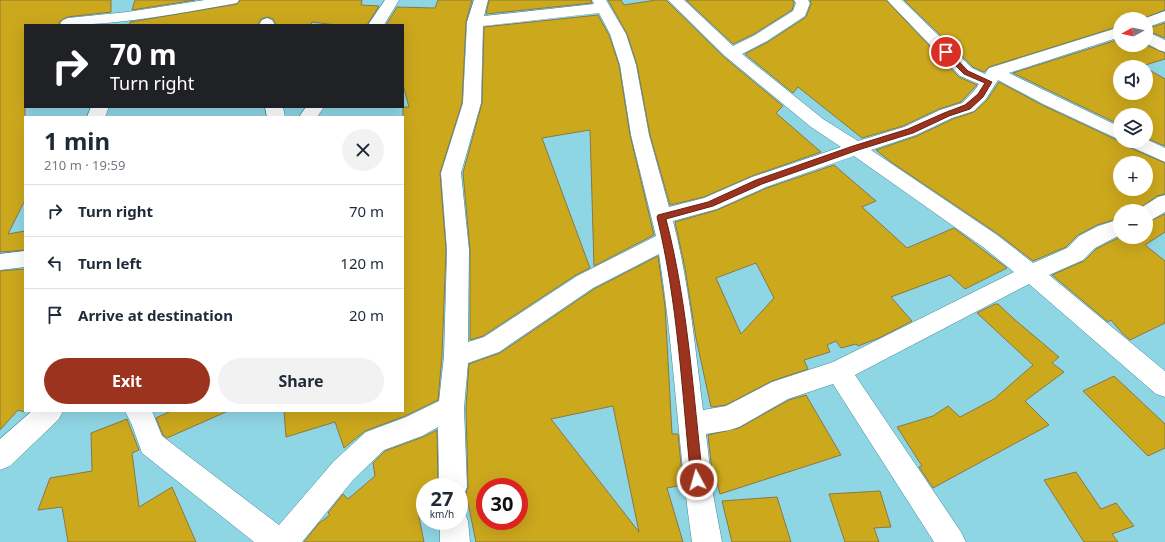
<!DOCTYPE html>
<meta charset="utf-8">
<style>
body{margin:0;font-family:"Noto Sans",sans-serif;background:#f2f2f3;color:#1f2937;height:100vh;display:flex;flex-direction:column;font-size:15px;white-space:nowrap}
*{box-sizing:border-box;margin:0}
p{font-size:13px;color:#747a83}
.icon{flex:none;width:22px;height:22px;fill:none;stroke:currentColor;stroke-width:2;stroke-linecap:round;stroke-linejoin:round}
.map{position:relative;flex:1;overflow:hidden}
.details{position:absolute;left:24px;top:116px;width:380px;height:296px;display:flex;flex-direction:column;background:#fff;border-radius:0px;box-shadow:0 4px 16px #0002}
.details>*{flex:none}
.guide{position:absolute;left:24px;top:24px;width:380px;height:84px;border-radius:0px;box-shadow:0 4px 16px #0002;background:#202124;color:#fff;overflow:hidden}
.needle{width:26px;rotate:262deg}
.buttons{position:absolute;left:1113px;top:12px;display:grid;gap:8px}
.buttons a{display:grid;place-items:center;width:40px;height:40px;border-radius:50%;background:#fff;box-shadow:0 4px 16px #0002;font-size:20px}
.speed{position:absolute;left:416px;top:478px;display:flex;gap:8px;font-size:20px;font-weight:700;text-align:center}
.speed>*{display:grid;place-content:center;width:52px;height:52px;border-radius:50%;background:#fff;box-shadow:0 4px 16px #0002;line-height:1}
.speed small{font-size:10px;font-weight:400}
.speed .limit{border:6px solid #d22;background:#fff;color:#111}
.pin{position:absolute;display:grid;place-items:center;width:34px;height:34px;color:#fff;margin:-17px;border:2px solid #fff;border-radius:50%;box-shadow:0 1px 4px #0007}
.me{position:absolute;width:44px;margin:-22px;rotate:354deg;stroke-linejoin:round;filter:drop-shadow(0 0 3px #0008)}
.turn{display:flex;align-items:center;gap:14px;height:84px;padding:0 20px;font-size:18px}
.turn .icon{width:52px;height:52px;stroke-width:2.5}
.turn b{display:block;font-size:28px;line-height:34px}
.round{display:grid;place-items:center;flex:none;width:42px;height:42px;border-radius:21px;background:#f2f2f3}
.summary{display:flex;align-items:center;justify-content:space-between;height:68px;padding:0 20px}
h1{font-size:24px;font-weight:700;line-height:30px}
.cta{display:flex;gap:8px;margin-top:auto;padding:8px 20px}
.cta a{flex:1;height:46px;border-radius:24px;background:#9c331f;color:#fff;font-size:16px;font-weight:700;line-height:46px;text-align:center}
.cta a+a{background:#f2f2f3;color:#1f2937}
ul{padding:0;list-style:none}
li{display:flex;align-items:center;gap:12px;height:52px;padding:0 20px;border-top:1px solid #e0e1e3}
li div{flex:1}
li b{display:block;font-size:15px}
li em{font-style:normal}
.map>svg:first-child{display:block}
.building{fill:#cca81d;stroke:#887844;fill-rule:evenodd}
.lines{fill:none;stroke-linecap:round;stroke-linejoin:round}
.minor-casing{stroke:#3f8694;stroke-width:1}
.minor{fill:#fff;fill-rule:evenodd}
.route{fill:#9c331f;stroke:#652114}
</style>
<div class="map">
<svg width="1165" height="542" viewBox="0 0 1165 542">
<rect width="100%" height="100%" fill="#8fd6e5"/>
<!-- building -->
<path class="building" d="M1 0H111V12L67 17 59 22 60 25H25V200L8 234 25 231V250L0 252V1Z
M135 0H195L132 10Z
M240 0H362L361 5 379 6 367 25H336L312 22 311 25H276L273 19 268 17 261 19 258 25H129L130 22 237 4Z
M438 0H472L466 22 462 103 440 173 446 250 442 356 438 400 405 416 365 431 344 448 335 422 286 437 284 411H403V107H409L403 85V25H386L397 7 435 8Z
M489 0H591L592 3 486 14Z
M608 0H621L624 5 656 0H666L724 57 783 106 776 113 821 152 752 176 704 197 670 205 650 135 637 65 627 34Z
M686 0H793L794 3 792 10 754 34 733 44Z
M810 0H886L959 77 977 85 961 102 939 109 903 126 862 138 798 87 793 93 745 54 768 42 806 17 811 4Z
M904 0H1165V10L1142 19H1120V26L989 67 984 72 973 67Z
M598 15 609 35 619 65 630 135 654 235 594 266 590 130 542 138 590 268 576 275 483 336 470 340V250L463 173 482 103 484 27Z
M1165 23V38L1146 30V29Z
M1120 39V45H1146L1165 53V59L1142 66 1144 67H1120V93H1146V68L1165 79V146L1146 138V115H1120V125L1013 73Z
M999 82 1042 105 1119 141H1124L1126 146 1165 163V194L1157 196 1136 211H1120V218L1097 225 1078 235 1066 247 1033 261 998 234 891 162 876 150 917 136 953 119 974 112 987 100ZM1120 163H1146V189H1120Z
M834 165 876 201 862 207 907 248 954 228 1007 268 965 289 950 275 891 297 912 321 879 338 858 346 856 344 841 348 836 341 827 345 830 352 804 360 808 369 772 381 726 405 711 407 696 338 685 268 675 222 717 210 767 188ZM756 263 774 298 741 334 716 278Z
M1165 214V232L1145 245 1165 261V323L1130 340 1122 333 1111 320 1108 322 1052 275 1084 261 1096 249 1120 237H1146V223Z
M658 256 665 306 672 434H678L683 485 667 488 683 542H476L466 493 468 487 466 408 469 364 500 353 594 289ZM613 406 639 532 551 419ZM485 487H519V521H485Z
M25 269V412L18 410 0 430V271Z
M995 304H998L1014 319 1059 357 1052 363 1064 372 1025 401 1049 425 933 488 919 467 922 466 897 427 933 416 948 406 960 417 994 399 1033 365 977 313Z
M1114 376 1165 424V448L1148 456 1083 391Z
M806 395 841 455 720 494 716 479H713L708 435 739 428 789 400Z
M171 411H228L167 438 163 435 156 418Z
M127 419 139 450 132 453 139 507 172 487 196 542H68L62 507 38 510 50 478 92 471 91 433Z
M437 430 438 487H425V505L417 507 424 542H304L319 523 330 515 328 513 343 494 348 499 375 476 373 463 385 451 423 437Z
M1076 472 1101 509 1116 503 1134 526 1112 534 1118 542H1084L1044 480Z
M880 491 891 527 874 528 879 542H845L829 494Z
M777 497 791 542H732L722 501Z"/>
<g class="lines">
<!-- minor casing -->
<g class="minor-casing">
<path id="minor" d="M205 0H239L237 3 232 4C175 14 119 25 62 25L60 23 63 20 68 18 127 12Z
M385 0H399L384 25H368Z
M474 0H488L484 16 594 4 592 0H606L626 34 636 65 649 135 669 207 704 198 752 177 841 147 811 127 725 56 668 0H684L733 46 755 35 793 11 796 3 794 0H808L810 3 805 16 767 41 742 54 823 119 858 141 904 127 940 110 962 103 974 91 979 84 960 76 887 0H902L972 68 985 74 989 68 1120 27V37L1009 73 1120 127V140L1043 104 998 80 986 99 974 111 952 118 916 135 871 150 997 235 1033 263 1067 248 1079 236 1098 226 1120 219V235L1095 248 1083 260 1049 275 1165 371V397L1156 394 1029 284 855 375 961 532 966 542H934L833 384 788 399 739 427 730 430 706 434 713 494 722 542H692C678 446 674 350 659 254L593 288 499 352 468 363 464 408 467 487 463 497 459 498V487H439L438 427 422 436 384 450 354 479 302 542H254L142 453 132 425 125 411H152L162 436 279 525 334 461 366 432 406 417 439 401 444 356 447 250 441 173 463 103 467 22ZM599 13 610 34 620 65 631 135 656 236 577 276 484 337 468 342 469 250 461 173 481 103 483 26ZM854 156 983 247 1014 272 833 362 772 382 726 406 703 410C695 347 689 283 673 221L717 209 766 187Z
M1165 11V21L1146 28V19H1143Z
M267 18 272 20 275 25H259L262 20Z
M1146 31 1165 40V52L1159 50 1146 43Z
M91 107H109L105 117H87Z
M265 107H283L285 117H267Z
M306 107H324L317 117H299Z
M1146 139 1165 148V162L1127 145 1125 141H1146Z
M1165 195V212L1153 219 1146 222V211H1137L1139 209 1158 197Z
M25 251V267L0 270V254Z
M32 411H63L59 419 10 466 0 470V439Z
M459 509 464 511 468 521 470 542H440V521H459Z"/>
</g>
<!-- minor -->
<use href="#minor" class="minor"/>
</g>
<!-- route -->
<path class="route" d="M944 51H949L968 71 992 82 983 97 970 109 949 116 913 133 858 150 762 184 713 206 666 219C688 304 693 393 703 480L701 484 697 486 693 484 691 480C682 392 678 303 657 217L658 215 708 202 756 180 853 146 908 129 944 113 965 105 978 94 985 83 964 74 944 54Z"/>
</svg>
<div class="buttons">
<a><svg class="needle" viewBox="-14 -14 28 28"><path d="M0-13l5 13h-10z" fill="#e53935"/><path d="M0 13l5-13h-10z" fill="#747a83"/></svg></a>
<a><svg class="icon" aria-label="sound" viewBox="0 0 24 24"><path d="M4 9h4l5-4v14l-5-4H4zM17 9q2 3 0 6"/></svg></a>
<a><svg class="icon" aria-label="layers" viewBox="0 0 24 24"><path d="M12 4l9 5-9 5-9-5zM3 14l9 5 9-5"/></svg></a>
<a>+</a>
<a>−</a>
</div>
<div class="speed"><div>27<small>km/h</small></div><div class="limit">30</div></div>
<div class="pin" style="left:946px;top:52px;background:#d93025"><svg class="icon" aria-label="arrive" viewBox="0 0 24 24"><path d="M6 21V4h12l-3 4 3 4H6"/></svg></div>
<svg class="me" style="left:697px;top:480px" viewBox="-20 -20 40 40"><circle r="17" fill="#9c331f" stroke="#fff" stroke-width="3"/><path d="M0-11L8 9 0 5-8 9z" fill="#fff"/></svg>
<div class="guide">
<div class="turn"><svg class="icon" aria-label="right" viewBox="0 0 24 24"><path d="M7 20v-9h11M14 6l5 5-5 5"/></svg><div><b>70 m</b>Turn right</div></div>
</div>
<section class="details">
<div class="summary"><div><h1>1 min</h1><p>210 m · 19:59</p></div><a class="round"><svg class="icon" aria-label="close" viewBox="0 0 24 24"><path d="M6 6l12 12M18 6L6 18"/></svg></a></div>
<ul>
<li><svg class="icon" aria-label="right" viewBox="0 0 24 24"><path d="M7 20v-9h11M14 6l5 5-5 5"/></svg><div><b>Turn right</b></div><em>70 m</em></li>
<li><svg class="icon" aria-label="left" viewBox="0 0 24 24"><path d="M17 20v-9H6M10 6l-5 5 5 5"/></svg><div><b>Turn left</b></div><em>120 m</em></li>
<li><svg class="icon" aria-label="arrive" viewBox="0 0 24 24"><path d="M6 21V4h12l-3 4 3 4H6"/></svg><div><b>Arrive at destination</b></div><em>20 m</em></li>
</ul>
<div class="cta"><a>Exit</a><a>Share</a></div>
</section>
</div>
